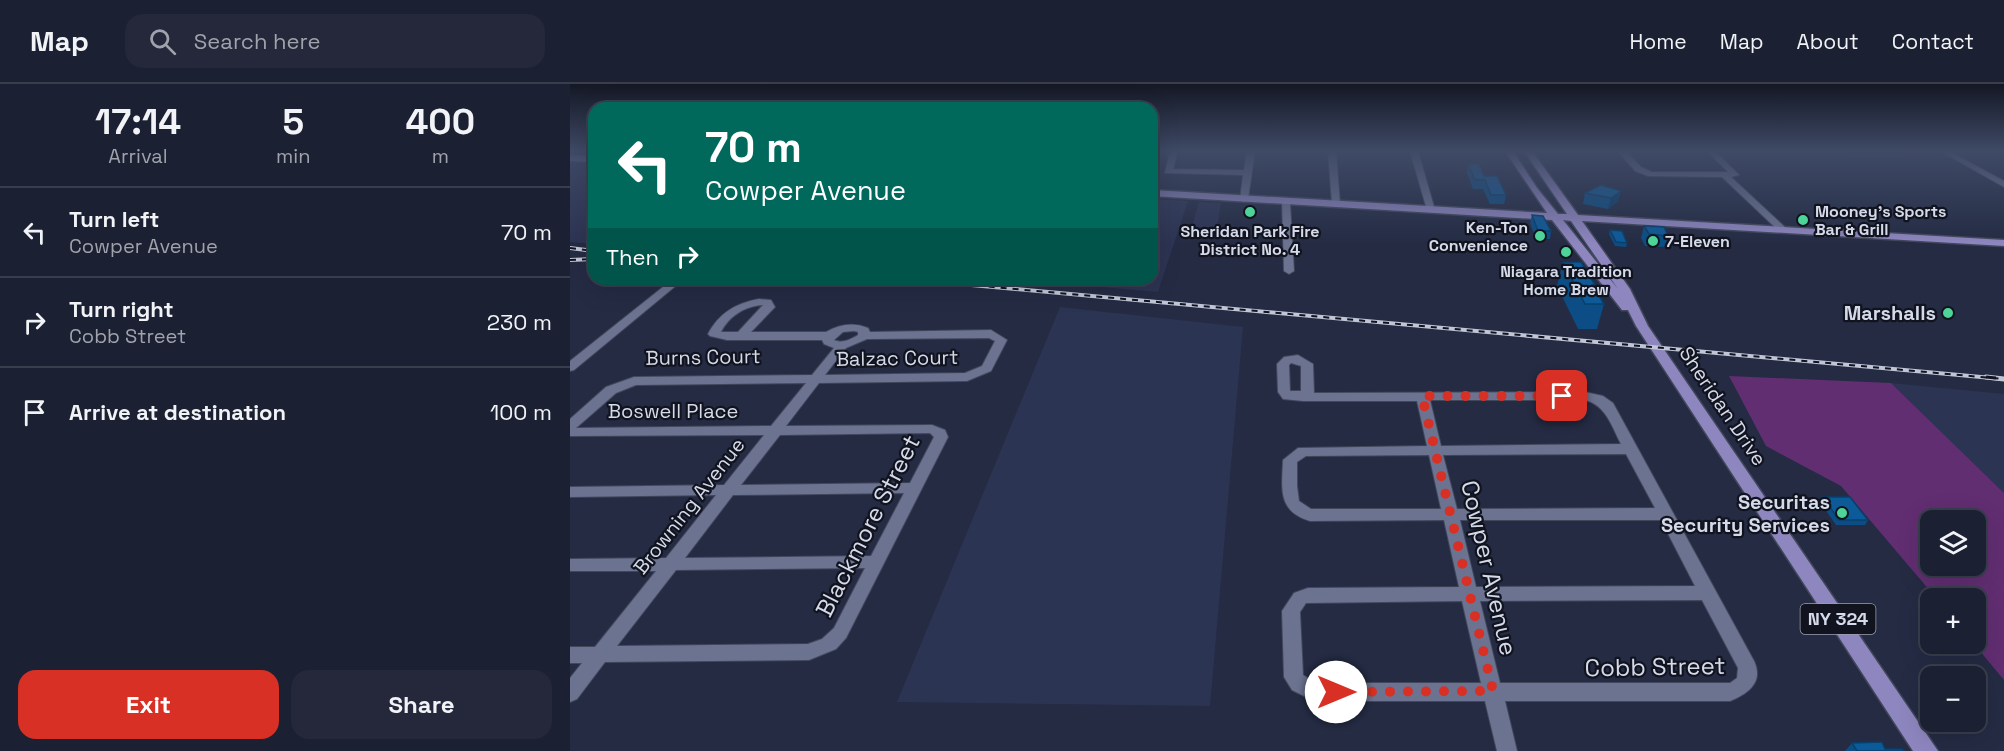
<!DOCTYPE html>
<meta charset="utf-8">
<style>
body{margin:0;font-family:"Space Grotesk",sans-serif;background:#24283a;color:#f1f3f6;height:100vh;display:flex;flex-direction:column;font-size:22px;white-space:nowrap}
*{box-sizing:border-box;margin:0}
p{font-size:20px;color:#a0a3ac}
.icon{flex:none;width:33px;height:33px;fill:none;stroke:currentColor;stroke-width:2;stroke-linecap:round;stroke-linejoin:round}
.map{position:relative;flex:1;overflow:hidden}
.panel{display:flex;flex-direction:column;background:#1b2032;width:570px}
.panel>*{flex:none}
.banner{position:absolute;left:18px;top:18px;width:570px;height:183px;border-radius:18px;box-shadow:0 6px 24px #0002,0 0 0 2px #393e4d;background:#00695c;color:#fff;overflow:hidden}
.tools{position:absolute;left:1350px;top:426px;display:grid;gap:12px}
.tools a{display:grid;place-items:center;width:66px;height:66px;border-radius:12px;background:#1b2032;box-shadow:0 6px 24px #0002,0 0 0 2px #393e4d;font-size:30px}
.pin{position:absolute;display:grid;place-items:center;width:51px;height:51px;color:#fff;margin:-26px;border-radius:12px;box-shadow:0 3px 9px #0006}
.me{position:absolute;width:66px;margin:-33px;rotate:90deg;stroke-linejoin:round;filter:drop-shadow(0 0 4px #0008)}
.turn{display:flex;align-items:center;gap:21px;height:126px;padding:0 18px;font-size:27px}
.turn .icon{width:78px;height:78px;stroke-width:2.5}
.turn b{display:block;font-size:42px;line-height:51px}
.then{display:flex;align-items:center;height:57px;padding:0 18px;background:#0003;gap:12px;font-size:22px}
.eta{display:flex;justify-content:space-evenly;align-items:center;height:102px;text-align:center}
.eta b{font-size:36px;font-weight:800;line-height:42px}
.button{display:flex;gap:12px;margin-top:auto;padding:12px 18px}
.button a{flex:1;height:69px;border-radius:18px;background:#d93025;color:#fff;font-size:24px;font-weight:800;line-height:69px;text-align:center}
.button a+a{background:#24283a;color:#f1f3f6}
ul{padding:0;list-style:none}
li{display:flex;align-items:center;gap:18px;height:90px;padding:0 18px;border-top:2px solid #393e4d}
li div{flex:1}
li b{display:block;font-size:22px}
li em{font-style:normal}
header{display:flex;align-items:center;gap:36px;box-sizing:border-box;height:84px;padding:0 30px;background:#1b2032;border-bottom:2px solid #393e4d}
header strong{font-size:28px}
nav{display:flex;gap:33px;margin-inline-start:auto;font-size:21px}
.search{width:420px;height:54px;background:#24283a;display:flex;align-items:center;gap:15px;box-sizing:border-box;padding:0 21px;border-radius:18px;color:#a0a3ac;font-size:22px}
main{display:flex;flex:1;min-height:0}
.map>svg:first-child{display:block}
.built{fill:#2c3453}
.green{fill:#612e71;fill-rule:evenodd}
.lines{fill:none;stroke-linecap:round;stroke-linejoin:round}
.minor-casing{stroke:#42475b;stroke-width:2}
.major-casing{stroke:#42475b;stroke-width:3}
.minor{fill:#6b7390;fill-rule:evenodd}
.major{fill:#8e86bf;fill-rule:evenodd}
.rail-far1-casing{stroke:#c1c6d7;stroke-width:4}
.rail-casing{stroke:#c1c6d7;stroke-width:5}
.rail-far1{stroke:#11141f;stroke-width:2;stroke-dasharray:6;stroke-linecap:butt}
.rail{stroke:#11141f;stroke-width:3;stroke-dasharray:10;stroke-linecap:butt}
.wall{fill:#0b4d84}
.shaded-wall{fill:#093f6b}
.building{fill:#0d5a99;stroke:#093f6b;stroke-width:1.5}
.route{stroke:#d93025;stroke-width:10;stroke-dasharray:0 18}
.poi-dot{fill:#4ed399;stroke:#11141f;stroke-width:2}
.labels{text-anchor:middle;stroke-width:4.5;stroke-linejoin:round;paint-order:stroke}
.far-poi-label{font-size:16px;font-weight:bold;fill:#d5daea;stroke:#11141f;text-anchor:start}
.shield{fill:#11141f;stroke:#9a9fad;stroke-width:1.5}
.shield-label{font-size:18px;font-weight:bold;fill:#d5daea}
.poi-label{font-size:20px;font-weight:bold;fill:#d5daea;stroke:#11141f;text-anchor:end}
.street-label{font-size:20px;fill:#d5daea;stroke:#11141f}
.near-street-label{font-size:24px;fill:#d5daea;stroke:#11141f}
</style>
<header>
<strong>Map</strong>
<div class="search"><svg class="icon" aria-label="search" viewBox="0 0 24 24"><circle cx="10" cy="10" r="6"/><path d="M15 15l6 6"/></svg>Search here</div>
<nav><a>Home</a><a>Map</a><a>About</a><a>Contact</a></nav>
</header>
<main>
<section class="panel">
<div class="eta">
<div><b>17:14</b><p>Arrival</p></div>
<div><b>5</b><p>min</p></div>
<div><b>400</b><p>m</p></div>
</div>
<ul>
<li><svg class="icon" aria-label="left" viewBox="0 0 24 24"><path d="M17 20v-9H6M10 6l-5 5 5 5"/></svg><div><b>Turn left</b><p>Cowper Avenue</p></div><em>70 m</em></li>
<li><svg class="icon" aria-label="right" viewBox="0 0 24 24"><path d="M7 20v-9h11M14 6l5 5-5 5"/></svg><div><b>Turn right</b><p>Cobb Street</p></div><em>230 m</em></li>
<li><svg class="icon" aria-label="arrive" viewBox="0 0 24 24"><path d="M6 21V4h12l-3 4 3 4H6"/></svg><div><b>Arrive at destination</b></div><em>100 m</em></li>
</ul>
<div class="button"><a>Exit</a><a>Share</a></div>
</section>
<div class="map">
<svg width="1434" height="667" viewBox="0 0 1434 667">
<rect width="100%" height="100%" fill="#242b43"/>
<!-- built -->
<path class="built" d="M1267 67H1329L1340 73 1274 72Z
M0 79 24 80V160L0 158Z
M582 115 618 117 588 208 521 202 523 195H582Z
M629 118 651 119 647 143H622Z
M490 223 673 243 640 622 327 618Z
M1321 299 1434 310V409Z"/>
<!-- green -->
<path class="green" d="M1159 292 1321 299 1434 409V596L1404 560 1406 514H1366L1271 402 1196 362ZM1360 436H1406V482H1360Z"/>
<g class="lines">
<!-- minor casing -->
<g class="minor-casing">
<path id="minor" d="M600 67H608L603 85 674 86 677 67H685L678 115 674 118 670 115 673 91 595 89Z
M758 67H766L770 120 766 123 762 120Z
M840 67H848L865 126 864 128 857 126Z
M1048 67H1056L1071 83 1082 88H1158L1137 67H1145L1169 91 1161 93 1218 146 1210 148 1152 93 1078 92 1065 87Z
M1370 67H1379L1434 97V103Z
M716 115 720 118 724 187 719 190 714 187 712 118Z
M103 195H114L4 286 0 287V277Z
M463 195H497C490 200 470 200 463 195Z
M189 215 201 216 205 223 181 248H256C270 240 283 238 298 244L300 248 421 246 437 256 421 287 397 297 249 299 216 342 362 341 375 346 378 353 276 554 266 565 239 576 35 578 7 615 0 618V594L12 579H0V563H25L86 487H0V475L96 474 146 411 0 413V403L154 401 194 351 0 352V335L36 303 64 293 242 291 264 264 254 260 252 256H157L140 252 138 250C149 229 166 219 189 215ZM193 221 168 248H151C159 232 175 222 193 221ZM284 247 288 248V251C281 255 273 260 264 256L273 248ZM419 254 425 257 412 282 395 289 255 291 276 264 297 255ZM236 299 201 342 6 344 46 309 66 301ZM360 349 364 353 340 399 171 401 210 351ZM334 409 301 472 115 474 163 411ZM295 484 264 544 252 555 238 560 47 562 106 486Z
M728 271 743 280 744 309 1015 308 1033 312 1043 319 1184 577C1194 598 1178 610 1160 617H935L947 667H927L915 617H744L722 606 714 593 712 527 724 509 738 504 889 503 874 436 740 437C707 427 712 405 713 376L728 364 857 362 847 317H733L713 315 708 308 707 280 714 273ZM721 279 731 282V307H720L719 281ZM860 316H1015C1036 321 1042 343 1051 360L871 362ZM1056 370 1085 424 887 425 873 371ZM859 371 871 425H741L729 417 727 402V378L736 372ZM890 436H1091L1125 502 906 503ZM1132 516 1168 584 1167 594 1160 599H930L910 517ZM892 517 911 599H746L733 591 730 528 736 519Z"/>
</g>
<!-- major casing -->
<g class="major-casing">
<path id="major" d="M935 67H943L967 104 988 130H997L954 67H962L1008 131 1434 156V162L1012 137 1060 205 1078 242 1368 667H1343L1066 242 1058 226H1052L982 136 582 112V106L977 129ZM993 136 1001 137 1048 205Z
M0 71 24 72V78L0 77Z"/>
</g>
<!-- minor -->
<use href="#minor" class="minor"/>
<!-- major -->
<use href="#major" class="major"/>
<!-- rail-far1 casing -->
<g class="rail-far1-casing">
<path id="rail-far1" d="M0 164 24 167
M0 176 24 175
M335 195 1433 295"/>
</g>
<!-- rail casing -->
<g class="rail-casing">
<path id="rail" d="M1416 293 1434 295"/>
</g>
<!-- rail-far1 -->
<use href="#rail-far1" class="rail-far1"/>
<!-- rail -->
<use href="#rail" class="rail"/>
</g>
<!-- wall -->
<path class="wall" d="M898 80 914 92 936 111 934 120H920L913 105H903L897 89Z
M1031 101 1048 118 1038 125 1013 120 1015 109Z
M962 131 981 147 980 155H966L960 139Z
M1074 142 1098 152 1094 163 1075 162 1071 154Z
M1040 146 1057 159 1056 163 1045 162 1039 150Z
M993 178 1025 201 1024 204 1034 220 1027 245H1008L987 202Z
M1253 413 1298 436 1295 441H1266L1250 418Z
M1282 659 1315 665 1334 667H1275Z"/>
<!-- shaded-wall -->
<path class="shaded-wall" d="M1051 107 1048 118 1038 125 1041 114Z"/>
<!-- building -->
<path class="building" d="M898 80H909L914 92H927L936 111H921L915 96H905Z
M1031 101 1051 107 1041 114 1015 109Z
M962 131 973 132 981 147H968Z
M1074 142 1094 143 1098 152 1079 150Z
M1040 146 1052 147 1057 159 1046 158Z
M993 178H1011L1025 201H1023L1034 220H1015Z
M1253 413H1280L1298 436H1269Z
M1312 658 1315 665H1332L1334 667H1287L1282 659Z"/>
<!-- sky -->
<linearGradient id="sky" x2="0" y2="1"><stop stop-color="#141825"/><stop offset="0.42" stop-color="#3f4a66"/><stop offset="1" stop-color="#3f4a66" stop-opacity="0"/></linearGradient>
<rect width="1434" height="160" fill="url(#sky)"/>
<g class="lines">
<!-- route -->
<path class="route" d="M766 608 923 607 852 312H992"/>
</g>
<!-- markers -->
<g class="poi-dot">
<circle cx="680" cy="128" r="6"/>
<circle cx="1233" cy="136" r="6"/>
<circle cx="970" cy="152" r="6"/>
<circle cx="1083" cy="157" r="6"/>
<circle cx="996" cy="168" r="6"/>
<circle cx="1378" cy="229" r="6"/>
<circle cx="1272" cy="429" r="6"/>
</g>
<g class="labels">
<!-- far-poi labels -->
<g class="far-poi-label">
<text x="1245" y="133">Mooney's Sports<tspan x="1245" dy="18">Bar &amp; Grill</tspan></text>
<text x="958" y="149" text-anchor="end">Ken-Ton<tspan x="958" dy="18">Convenience</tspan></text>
<text x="680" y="153" text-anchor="middle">Sheridan Park Fire<tspan x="680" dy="18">District No. 4</tspan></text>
<text x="1095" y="163">7-Eleven</text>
<text x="996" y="193" text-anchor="middle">Niagara Tradition<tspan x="996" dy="18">Home Brew</tspan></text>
</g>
<!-- shield labels -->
<rect class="shield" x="1230.5" y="520" width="75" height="30" rx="4.5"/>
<g class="shield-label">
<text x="1268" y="541">NY 324</text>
</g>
<!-- poi labels -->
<g class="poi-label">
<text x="1366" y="236">Marshalls</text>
<text x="1260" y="425">Securitas<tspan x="1260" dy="23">Security Services</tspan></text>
</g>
<!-- street labels -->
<g class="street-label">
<text transform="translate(133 273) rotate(-1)" y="7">Burns Court</text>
<text transform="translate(327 274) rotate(-1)" y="7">Balzac Court</text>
<text transform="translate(1153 322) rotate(56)" y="7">Sheridan Drive</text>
<text x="103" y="334">Boswell Place</text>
<text transform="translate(119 422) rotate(-52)" y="7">Browning Avenue</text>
</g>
<!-- near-street labels -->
<g class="near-street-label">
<text transform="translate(298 442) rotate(-63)" y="8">Blackmore Street</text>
<text transform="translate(919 484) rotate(77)" y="8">Cowper Avenue</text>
<text transform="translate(1085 583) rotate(-1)" y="8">Cobb Street</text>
</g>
</g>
</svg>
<div class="tools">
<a><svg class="icon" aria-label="layers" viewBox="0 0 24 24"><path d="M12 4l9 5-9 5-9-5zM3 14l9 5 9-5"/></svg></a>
<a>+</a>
<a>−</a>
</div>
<div class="pin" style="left:992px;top:312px;background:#d93025"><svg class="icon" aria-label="arrive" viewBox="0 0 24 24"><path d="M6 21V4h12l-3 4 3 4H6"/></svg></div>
<svg class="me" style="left:766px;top:608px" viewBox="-20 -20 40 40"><circle r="19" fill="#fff"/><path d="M0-13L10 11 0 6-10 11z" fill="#d93025"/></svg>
<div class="banner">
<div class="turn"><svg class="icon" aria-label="left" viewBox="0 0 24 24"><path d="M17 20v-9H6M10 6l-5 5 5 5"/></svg><div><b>70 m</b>Cowper Avenue</div></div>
<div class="then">Then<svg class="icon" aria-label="right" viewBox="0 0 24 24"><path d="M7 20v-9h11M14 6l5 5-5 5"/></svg></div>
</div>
</div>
</main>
